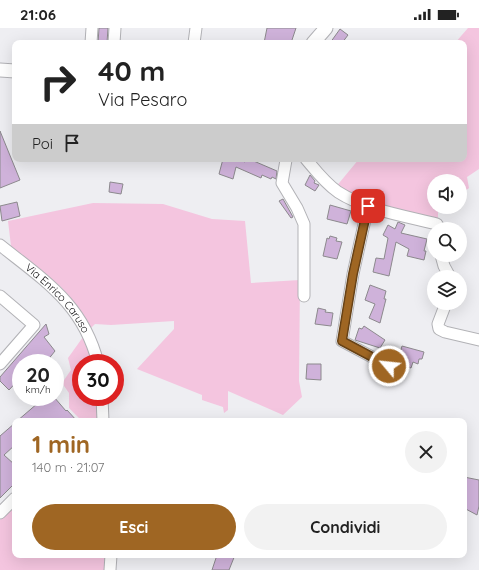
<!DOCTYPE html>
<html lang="it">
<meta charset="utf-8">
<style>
body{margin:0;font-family:Quicksand,sans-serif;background:#f2f2f2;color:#222;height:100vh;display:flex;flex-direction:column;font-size:15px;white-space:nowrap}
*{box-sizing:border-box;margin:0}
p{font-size:13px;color:#767676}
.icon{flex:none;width:22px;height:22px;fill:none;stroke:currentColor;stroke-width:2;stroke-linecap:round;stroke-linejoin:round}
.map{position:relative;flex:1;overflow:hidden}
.details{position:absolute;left:12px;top:390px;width:455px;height:140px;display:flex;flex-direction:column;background:#fff;border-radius:8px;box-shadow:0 4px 16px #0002}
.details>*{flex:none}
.banner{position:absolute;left:12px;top:12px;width:455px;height:122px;border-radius:8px;box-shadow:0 4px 16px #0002;background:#fff;color:#222;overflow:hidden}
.tools{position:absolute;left:427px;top:146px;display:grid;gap:8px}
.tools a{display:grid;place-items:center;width:40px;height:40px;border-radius:50%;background:#fff;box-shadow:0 4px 16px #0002;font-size:20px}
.speed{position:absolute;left:12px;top:326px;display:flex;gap:8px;font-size:20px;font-weight:700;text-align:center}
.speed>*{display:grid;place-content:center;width:52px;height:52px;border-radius:50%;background:#fff;box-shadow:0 4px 16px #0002;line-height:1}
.speed small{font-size:10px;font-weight:400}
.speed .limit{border:6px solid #d22;background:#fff;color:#111}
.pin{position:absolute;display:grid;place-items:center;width:34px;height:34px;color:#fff;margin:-17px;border-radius:8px;box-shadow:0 2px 6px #0006}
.me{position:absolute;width:44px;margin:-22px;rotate:298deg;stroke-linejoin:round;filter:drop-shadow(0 0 3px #0008)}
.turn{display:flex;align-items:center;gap:14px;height:84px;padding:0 20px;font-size:18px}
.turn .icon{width:52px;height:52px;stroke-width:2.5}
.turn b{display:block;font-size:28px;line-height:34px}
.then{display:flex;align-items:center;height:38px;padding:0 20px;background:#0003;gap:8px;font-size:15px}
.round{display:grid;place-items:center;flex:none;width:42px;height:42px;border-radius:21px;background:#f2f2f2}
.summary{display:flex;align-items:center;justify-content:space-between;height:68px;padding:0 20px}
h1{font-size:24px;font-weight:700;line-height:30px;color:#9f6623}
.primary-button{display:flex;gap:8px;margin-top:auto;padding:8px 20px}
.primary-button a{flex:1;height:46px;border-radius:24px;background:#9f6623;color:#fff;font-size:16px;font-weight:700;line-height:46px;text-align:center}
.primary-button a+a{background:#f2f2f2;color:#222}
.status{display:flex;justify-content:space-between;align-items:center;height:28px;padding:0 20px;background:#fff;direction:ltr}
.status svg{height:11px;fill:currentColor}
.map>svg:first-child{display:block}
.green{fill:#f4c5df}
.building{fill:#cfb2da;stroke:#8c898d}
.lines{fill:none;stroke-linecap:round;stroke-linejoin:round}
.minor-casing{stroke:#b2b2b6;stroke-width:13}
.major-casing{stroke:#b2b2b6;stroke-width:15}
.minor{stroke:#fff;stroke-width:11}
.major{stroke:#fff;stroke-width:13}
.route-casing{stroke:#674217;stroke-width:10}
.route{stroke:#9f6623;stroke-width:7}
.labels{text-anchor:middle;stroke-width:3;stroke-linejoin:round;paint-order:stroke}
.street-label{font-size:11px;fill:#121214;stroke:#fff}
</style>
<div class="status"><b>21:06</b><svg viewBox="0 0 49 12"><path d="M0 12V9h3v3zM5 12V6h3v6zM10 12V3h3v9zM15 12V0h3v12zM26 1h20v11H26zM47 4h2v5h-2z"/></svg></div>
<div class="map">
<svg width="479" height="542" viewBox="0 0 479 542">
<rect width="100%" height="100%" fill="#eeeef2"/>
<!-- green -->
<path class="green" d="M468 0H479V141L467 149 469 160 460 167V153H434V179H444L438 184V193L376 177V172C371 165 366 168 359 171L335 160 359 131H464V15H455Z
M93 175 163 176 212 191 245 193 251 255 300 252 299 353 302 369 283 387 228 363V382L224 385 223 379 202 372V367L137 341 174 301V293L111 297 95 296 91 300 72 272 61 259 11 218 8 193Z
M83 309 93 335H81V369H98L99 393H82L69 380V365L62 355 71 342 68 330Z
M15 477V527H105L104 542H0V492Z"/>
<!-- building -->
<path class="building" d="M99 0H108L107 15H98Z
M267 0H296L291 15H264Z
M340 1 348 7 342 15H330Z
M0 103 20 152 0 160Z
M223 131H238L245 134 247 131H249L277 143 276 151 272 149 271 151 262 147 261 150 236 139 233 151 219 146Z
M310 147 315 153 314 155 319 157 315 163 305 157Z
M110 154 123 156 121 166 109 164Z
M283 171 293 189 291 190 279 173Z
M17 174 20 188 2 193 0 178Z
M330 177 351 183 347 196 327 191Z
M398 194 405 197 401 205 427 211 424 223H426L424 232 407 228 409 221 396 214 389 248 373 244 376 230 384 231 388 210 383 207 388 197 395 201Z
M330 208 337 210 336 213 342 214 337 231 323 228 327 210 329 211Z
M370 257 386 263 384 271H386L380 295 369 290 375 276 365 272Z
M318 280 326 282 325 284 333 285 331 298 315 296Z
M46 296 49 306 44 309 55 323 47 333 40 327 33 335H21V349L9 362 0 353V349Z
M364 298 385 312 380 320 355 312 359 300 362 301Z
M402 318 424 324 422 331H419L418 336 413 334 411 340 397 336Z
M307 336H321V352L306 351Z
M45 369H54L66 383 67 382 77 393H17Z
M15 395V417L4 427 15 437V455L0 470V408Z
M464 449 479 452V478L477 487 464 480Z
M217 527H235L229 542H212Z"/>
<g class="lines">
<!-- minor casing -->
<g class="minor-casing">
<g id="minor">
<path d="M91 15 92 0"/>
<path d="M114 15 115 0"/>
<path d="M194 15 196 0"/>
<path d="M306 131C316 143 325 155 338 164 366 182 405 188 437 196L439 201"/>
<path d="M286 132 282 155 297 180 304 196V268"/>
<path d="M368 178 353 246 342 313 389 338"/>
<path id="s1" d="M0 217C45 253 83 276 98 335"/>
<path d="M441 227 444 238 450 249"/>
<path d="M0 268 34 297 0 336"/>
<path d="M446 275 438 296 439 301 445 304 479 312"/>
<path d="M102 369 103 393"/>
<path d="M0 485 15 470"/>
<path d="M110 542 111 527"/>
</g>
</g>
<!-- major casing -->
<g class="major-casing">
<path id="major" d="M313 15 326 0
M0 42 15 43"/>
</g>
<!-- minor -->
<use href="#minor" class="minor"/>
<!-- major -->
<use href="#major" class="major"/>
</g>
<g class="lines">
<!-- route casing -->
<g class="route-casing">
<path id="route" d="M368 178 353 246 342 313 389 338"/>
</g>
<!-- route -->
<use href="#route" class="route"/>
</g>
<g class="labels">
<!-- street labels -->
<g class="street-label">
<text dy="4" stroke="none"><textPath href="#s1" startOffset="79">Via Enrico Caruso</textPath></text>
</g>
</g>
</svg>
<div class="tools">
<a><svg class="icon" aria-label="sound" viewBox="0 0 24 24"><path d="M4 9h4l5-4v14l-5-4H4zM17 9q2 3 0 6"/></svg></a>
<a><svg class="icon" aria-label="search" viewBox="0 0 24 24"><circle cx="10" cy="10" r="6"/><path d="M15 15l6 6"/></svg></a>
<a><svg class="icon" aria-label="layers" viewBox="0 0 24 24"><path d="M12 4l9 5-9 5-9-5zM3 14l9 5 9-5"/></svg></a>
</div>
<div class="speed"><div>20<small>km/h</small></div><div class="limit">30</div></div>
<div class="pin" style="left:368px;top:178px;background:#d93025"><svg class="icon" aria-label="arrive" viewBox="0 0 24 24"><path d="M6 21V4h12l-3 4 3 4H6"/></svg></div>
<svg class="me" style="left:389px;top:338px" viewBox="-20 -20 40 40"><circle r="17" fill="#9f6623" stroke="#fff" stroke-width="3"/><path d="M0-11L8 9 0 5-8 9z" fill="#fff"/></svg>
<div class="banner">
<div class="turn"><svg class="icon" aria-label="right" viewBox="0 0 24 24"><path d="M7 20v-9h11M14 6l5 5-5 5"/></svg><div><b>40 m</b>Via Pesaro</div></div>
<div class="then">Poi<svg class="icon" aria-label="arrive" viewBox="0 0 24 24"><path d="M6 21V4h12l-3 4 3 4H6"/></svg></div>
</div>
<section class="details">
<div class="summary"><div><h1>1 min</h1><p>140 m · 21:07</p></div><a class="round"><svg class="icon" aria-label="close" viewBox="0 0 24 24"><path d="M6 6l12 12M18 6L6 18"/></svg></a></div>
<div class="primary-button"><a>Esci</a><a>Condividi</a></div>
</section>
</div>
